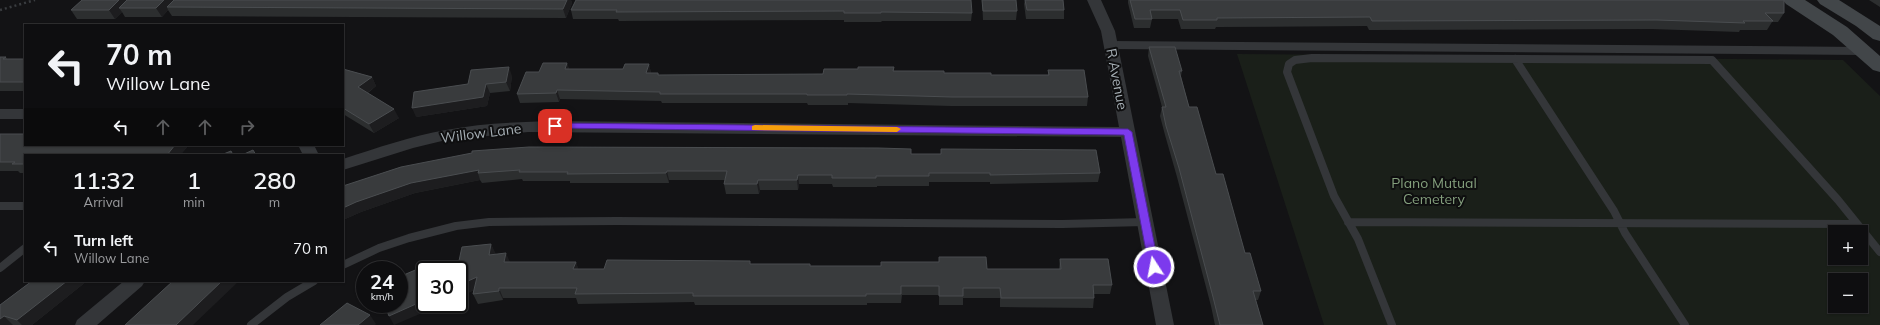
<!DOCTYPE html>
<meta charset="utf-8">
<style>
body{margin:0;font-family:Mulish,sans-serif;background:#171719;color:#f1f3f6;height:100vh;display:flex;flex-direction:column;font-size:15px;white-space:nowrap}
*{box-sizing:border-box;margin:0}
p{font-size:13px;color:#9b9c9f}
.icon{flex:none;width:22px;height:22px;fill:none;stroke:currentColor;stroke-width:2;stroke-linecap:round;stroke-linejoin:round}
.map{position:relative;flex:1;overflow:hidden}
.side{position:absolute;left:24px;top:154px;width:320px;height:128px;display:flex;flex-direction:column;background:#0e0e10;border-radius:0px;box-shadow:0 1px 3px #0004,0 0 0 1px #2e2e30}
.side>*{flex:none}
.guide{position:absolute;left:24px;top:24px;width:320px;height:122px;border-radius:0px;box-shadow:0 1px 3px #0004,0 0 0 1px #2e2e30;background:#0e0e10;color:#f1f3f6;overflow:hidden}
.tools{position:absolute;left:1828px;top:225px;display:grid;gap:8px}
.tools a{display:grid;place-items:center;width:40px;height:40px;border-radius:0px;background:#0e0e10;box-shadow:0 1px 3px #0004,0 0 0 1px #2e2e30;font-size:20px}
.speed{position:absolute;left:356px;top:261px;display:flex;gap:8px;font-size:20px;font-weight:700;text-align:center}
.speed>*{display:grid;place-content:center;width:52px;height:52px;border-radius:50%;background:#0e0e10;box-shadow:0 1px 3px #0004,0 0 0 1px #2e2e30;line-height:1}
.speed small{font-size:10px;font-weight:400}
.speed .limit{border:2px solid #111;border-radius:6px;background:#fff;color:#111}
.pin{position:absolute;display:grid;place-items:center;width:34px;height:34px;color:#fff;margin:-17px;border-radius:8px;box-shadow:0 2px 6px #0006}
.me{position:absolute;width:44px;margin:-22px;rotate:349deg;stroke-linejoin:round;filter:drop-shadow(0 0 3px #0008)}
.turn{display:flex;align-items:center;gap:14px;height:84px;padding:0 16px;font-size:18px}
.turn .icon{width:52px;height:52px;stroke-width:2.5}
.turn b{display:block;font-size:28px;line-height:34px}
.lanes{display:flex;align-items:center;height:38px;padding:0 16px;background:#0003;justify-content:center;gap:20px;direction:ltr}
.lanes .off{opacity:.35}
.eta{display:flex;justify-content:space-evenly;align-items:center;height:68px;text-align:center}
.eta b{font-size:24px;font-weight:600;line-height:28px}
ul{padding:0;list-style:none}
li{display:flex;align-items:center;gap:12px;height:52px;padding:0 16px}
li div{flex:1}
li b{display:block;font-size:15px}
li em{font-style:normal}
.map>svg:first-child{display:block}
.green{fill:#1a1f19;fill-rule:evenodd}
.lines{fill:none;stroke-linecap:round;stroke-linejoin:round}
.path{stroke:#3a3d40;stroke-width:2.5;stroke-dasharray:2 3;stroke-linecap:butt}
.service{stroke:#343639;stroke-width:8}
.minor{fill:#343639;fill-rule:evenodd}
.secondary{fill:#424649;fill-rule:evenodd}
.wall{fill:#2c2e2f}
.shaded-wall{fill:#1d1d1f}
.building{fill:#393b3d;stroke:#4a4d50}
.route{fill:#7c3aed;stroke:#51269a}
.slow{fill:#f59e0b}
.labels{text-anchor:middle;stroke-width:4;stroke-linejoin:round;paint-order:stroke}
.street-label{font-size:14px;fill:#a5aeb4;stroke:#0e0e0f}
.park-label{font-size:14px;fill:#849f7d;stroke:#0e0e0f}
</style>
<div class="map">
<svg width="1880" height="325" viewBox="0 0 1880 325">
<rect width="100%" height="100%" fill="#131315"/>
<!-- green -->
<path class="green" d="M1237 54 1843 60 1880 96V325H1324ZM1835 232H1861V258H1835ZM1835 280H1861V306H1835Z"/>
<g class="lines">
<!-- path -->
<path class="path" d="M0 10 35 0"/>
<!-- service -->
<path class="service" d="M1111 45 1861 51
M1515 59 1614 211 1625 233 1685 325
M0 206H25
M1348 222 1857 224
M343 265 379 248 409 238 456 226 489 222 617 221 1062 224 1145 222
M0 268 25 248
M251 325 287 297 314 281
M1392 325 1358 239 1334 196 1287 72 1289 64 1295 60 1312 58 1712 60 1838 200 1880 252"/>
<!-- minor -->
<path class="minor" d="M1087 0H1101L1115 31 1174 325H1156L1121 137 528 132 446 140 413 148 343 170V159C377 148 411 136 446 130 481 123 519 122 555 121L1119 127 1101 31Z
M0 109H25V119H0Z
M298 145H314L319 155H303Z
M124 281H145L142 286 97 325H75L77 320Z"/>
<!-- secondary -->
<path class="secondary" d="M1783 0H1805L1847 27 1880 56V72L1873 70 1833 35 1786 4Z
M1817 0H1839L1880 26V41L1873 39 1856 26 1820 4Z"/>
</g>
<!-- wall -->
<path class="wall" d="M82 0H571L572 3 566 18 172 16 168 10 162 17H125L122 12 115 19H77L71 10Z
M576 0 972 13 971 21H882L881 22H844V20L619 21 618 19H573L571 10Z
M982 0 1017 11 1016 20H983Z
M1025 0H1063L1064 10V19H1026L1024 4Z
M1128 0H1784V13L1778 22H1772L1767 30H1740L1739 32 1652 29 1369 30 1367 26 1216 27 1215 29H1181L1178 19H1152L1150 28H1134L1128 3Z
M1869 0H1880V7Z
M1149 47 1182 71 1181 76 1189 107 1216 174 1245 253 1261 291 1258 300H1256L1263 325H1215L1211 306 1177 177 1165 135 1160 116 1162 107 1148 56Z
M0 57H6L7 59H25V91H0Z
M567 63 569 69H623L649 64 651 73H658L659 75 823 74 858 69 894 67V71L991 75H1048V70L1088 97 1087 106H951L848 103V105H808L807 103H662L661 101 560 99 559 102 520 103 517 94 539 72Z
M343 69 372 77 376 86 368 93 399 118 374 133 343 114Z
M512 76 510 91 490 93 487 106 416 117 468 84Z
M0 134 25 145H189L180 155H25V173H20L18 171H0Z
M911 154 1100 173 1098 182 990 184V182H929V186H877V187H833L832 184H799L798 190H760L759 194H726L724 184 725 180H669V183H570V181H523L522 179 482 183 480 180 415 193 361 212 343 220V186L401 167Z
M491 244 495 254 510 262H576L578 269H604L751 264H810V266L987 269H1059L1060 259 1112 285 1110 294H1094V298L1093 308 1000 307V298H963V305H939V295H902L901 303H867V305H695L694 302 578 304 576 298H503V300L478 304 473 294 474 290 459 297Z
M32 281H87L32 325H0V305Z"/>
<!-- shaded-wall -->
<path class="shaded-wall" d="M119 0H127L119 8 122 12 115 19 109 10Z
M164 0H174L167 7 168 10 162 17 156 8Z
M567 0H571L572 3 566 18 563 9Z
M567 63 570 72 565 69Z
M649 64 651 73H646Z
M509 67 512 76 510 91 506 82Z
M372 77 376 86 363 96 358 87Z
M486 84 490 93 487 106 416 117 412 108Z
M557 90 560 99 559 102 556 93Z
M394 109 399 118 374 133 369 124Z
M175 145H189L180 155H167Z
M479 170 478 173 480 180 415 193 361 212 343 220V208L356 202 411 183Z
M667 171 669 180V183L666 173Z
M798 175 799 184 798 190 797 180Z
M758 180 760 190 759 194 757 184Z
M491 244 496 254 493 264 489 255Z
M506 253 510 262H504Z
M576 262 579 271 573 269Z
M477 277 481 287 459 297V285Z
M67 281H87L32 325H22L17 320Z
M222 281H239L193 325H176Z
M499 288 503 298V300L499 291Z
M425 300V304H443L394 325 389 316Z
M370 315 376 324 375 325H358Z
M4 316 13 325H0V319Z"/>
<!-- building -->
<path class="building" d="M82 0H119L109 10H71Z
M127 0H164L156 8H119Z
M174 0H567L563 9 167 7Z
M576 0H971L972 13 881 12V13H844V11L616 12 617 10H571Z
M982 0H1016L1017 11H983Z
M1025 0H1063L1064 10H1027Z
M1130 0H1784V13H1765L1773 21H1743L1745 23 1657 20 1372 21 1370 17 1217 18V20H1183L1180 10H1150L1152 19H1135Z
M1149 47H1175L1182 71H1179L1189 107H1197L1216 174H1223L1245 253H1250L1261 291H1253L1263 325H1220L1213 297 1179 168 1166 126 1162 107H1166Z
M0 57H6L3 59H25V82H0Z
M543 63H567L565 69H623L625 64H649L646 73H658V75L823 74 824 69H858V67H894L893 71H944V73H991V75H1049L1048 70H1084L1088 97H952L847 94V95H807V94H660V92L557 90 556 93 517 94 526 72H539Z
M509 67 506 82 486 84 483 97 412 108 414 92 468 84 471 70Z
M343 69 372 77 358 87 394 109 369 124 343 108Z
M0 134H25V145H175L167 155H25V164H12L15 162H0Z
M529 147 878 148 911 149V154H941V149L1096 150 1100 173 990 175V173H929V176H876V178H832V175H798L797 180H758L757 184H724L727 171H667L666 173 567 174 568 172H519L520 170 478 173 479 170 411 183 356 202 343 208V186L401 167 472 153V151Z
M253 150 256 155H242Z
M231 151 233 155H221Z
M491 244 489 255 506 253 504 262H576L573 269H604L607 260 750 261V264H810V266H881V262H939V257H986L987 269H1061L1060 259H1108L1112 285H1093L1094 298H1001L1000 288H963V296H939V286H901V294H866V296H693V293L575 294 577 288H499V291L473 294 477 277 459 285V270H457L462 247Z
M427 265 430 270H425V300L389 316 384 304H399V277Z
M32 281H67L17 320 4 316 0 319V305Z
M173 281H222L176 325H125Z
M347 303 370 315 358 325H320Z"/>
<!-- route -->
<path class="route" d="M555 123 1128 129 1132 132 1159 267 1154 271 1149 267 1124 135 552 128 551 126Z"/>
<!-- slow -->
<path class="slow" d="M755 125 897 127 901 129 897 132 752 130V126Z"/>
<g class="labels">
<!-- street labels -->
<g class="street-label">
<text transform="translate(1117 79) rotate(79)" y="5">R Avenue</text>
<text transform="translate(481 133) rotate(-7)" y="5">Willow Lane</text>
</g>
<!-- park labels -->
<g class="park-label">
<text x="1434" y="188">Plano Mutual<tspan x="1434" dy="16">Cemetery</tspan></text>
</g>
</g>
</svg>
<div class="tools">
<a>+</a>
<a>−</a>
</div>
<div class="speed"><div>24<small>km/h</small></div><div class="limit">30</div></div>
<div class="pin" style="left:555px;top:126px;background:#d93025"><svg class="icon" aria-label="arrive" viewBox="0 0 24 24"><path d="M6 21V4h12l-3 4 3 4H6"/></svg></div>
<svg class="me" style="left:1154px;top:267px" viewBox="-20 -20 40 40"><circle r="17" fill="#7c3aed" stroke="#fff" stroke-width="3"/><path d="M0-11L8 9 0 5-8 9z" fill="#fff"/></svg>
<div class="guide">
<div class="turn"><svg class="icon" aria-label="left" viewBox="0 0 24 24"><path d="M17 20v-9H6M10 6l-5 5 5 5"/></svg><div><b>70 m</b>Willow Lane</div></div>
<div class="lanes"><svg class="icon" aria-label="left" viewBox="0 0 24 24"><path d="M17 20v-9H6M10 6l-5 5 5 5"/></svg><svg class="icon off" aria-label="ahead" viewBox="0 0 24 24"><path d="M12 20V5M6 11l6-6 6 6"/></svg><svg class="icon off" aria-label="ahead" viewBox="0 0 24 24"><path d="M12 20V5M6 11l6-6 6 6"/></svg><svg class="icon off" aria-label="right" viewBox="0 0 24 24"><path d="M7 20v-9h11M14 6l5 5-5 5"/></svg></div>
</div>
<section class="side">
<div class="eta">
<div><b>11:32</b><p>Arrival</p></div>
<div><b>1</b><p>min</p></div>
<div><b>280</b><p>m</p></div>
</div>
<ul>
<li><svg class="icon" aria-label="left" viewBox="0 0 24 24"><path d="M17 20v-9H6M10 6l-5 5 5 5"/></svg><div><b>Turn left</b><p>Willow Lane</p></div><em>70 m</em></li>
</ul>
</section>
</div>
